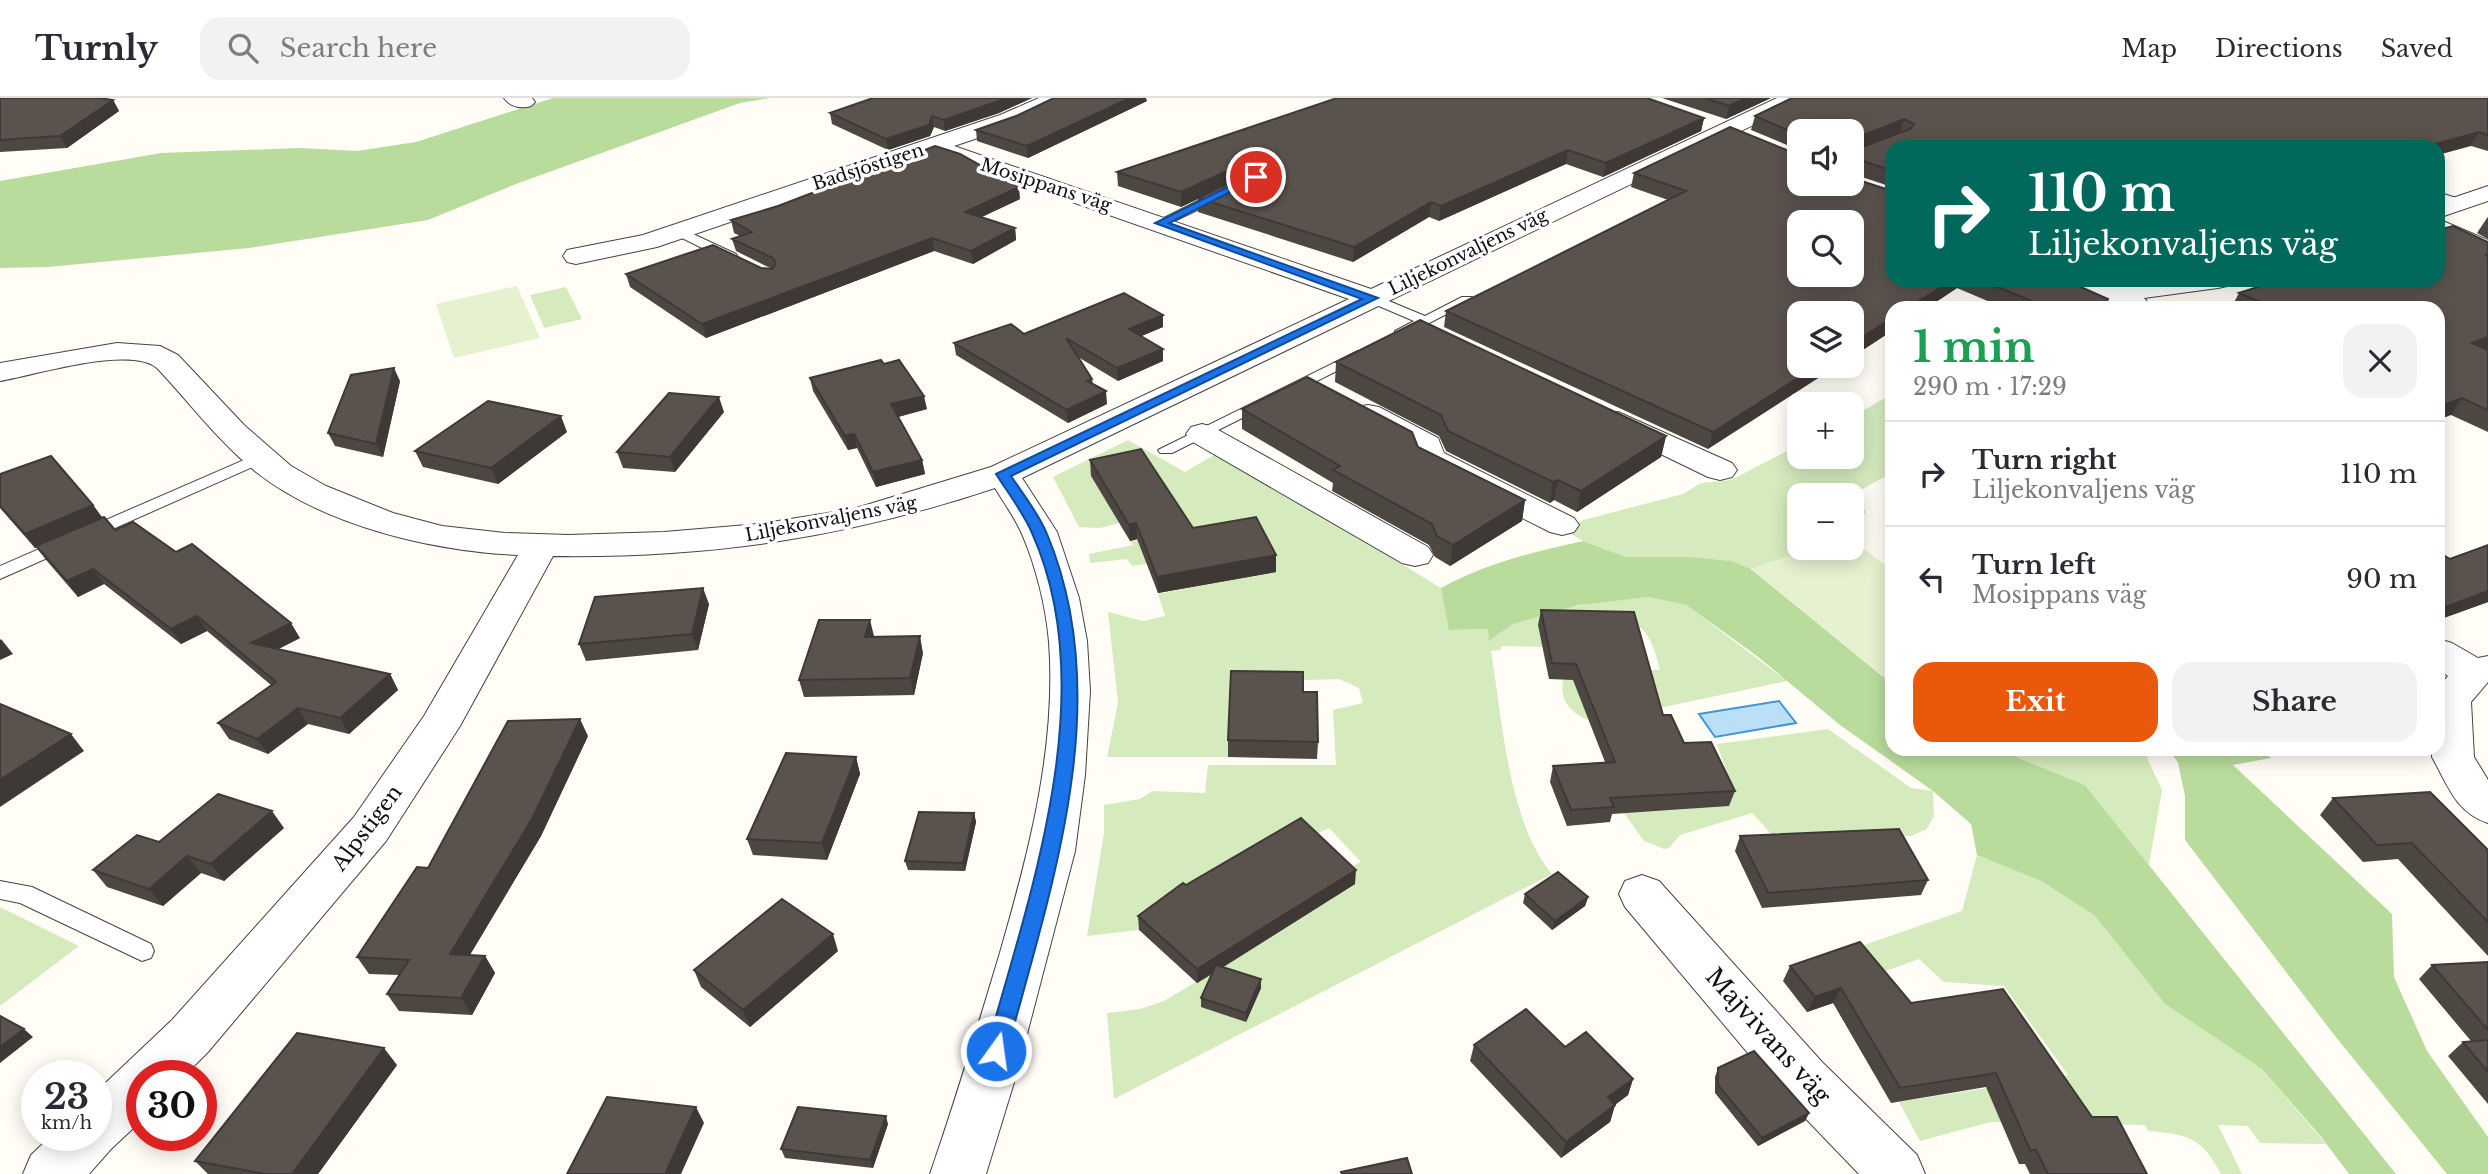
<!DOCTYPE html>
<meta charset="utf-8">
<style>
body{margin:0;font-family:"Libre Baskerville",serif;background:#f2f2f3;color:#2b2b33;height:100vh;display:flex;flex-direction:column;font-size:26px;white-space:nowrap}
*{box-sizing:border-box;margin:0}
p{font-size:23px;color:#7c7c81}
.icon{flex:none;width:38px;height:38px;fill:none;stroke:currentColor;stroke-width:2;stroke-linecap:round;stroke-linejoin:round}
.map{position:relative;flex:1;overflow:hidden}
.side{position:absolute;left:1885px;top:203px;width:560px;height:455px;display:flex;flex-direction:column;background:#fff;border-radius:21px;box-shadow:0 4px 18px #0003}
.side>*{flex:none}
.top-card{position:absolute;left:1885px;top:42px;width:560px;height:147px;border-radius:21px;box-shadow:0 4px 18px #0003;background:#00695c;color:#fff;overflow:hidden}
.tools{position:absolute;left:1787px;top:21px;display:grid;gap:14px}
.tools a{display:grid;place-items:center;width:77px;height:77px;border-radius:14px;background:#fff;box-shadow:0 4px 18px #0003;font-size:35px}
.speed{position:absolute;left:21px;top:962px;display:flex;gap:14px;font-size:35px;font-weight:700;text-align:center}
.speed>*{display:grid;place-content:center;width:91px;height:91px;border-radius:50%;background:#fff;box-shadow:0 4px 18px #0003;line-height:1}
.speed small{font-size:18px;font-weight:400}
.speed .limit{border:10px solid #d22;background:#fff;color:#111}
.pin{position:absolute;display:grid;place-items:center;width:60px;height:60px;color:#fff;margin:-30px;border:4px solid #fff;border-radius:50%;box-shadow:0 2px 7px #0007}
.me{position:absolute;width:77px;margin:-38px;rotate:14deg;stroke-linejoin:round;filter:drop-shadow(0 0 5px #0008)}
.turn{display:flex;align-items:center;gap:24px;height:147px;padding:0 28px;font-size:32px}
.turn .icon{width:91px;height:91px;stroke-width:2.5}
.turn b{display:block;font-size:49px;line-height:60px}
.round{display:grid;place-items:center;flex:none;width:74px;height:74px;border-radius:21px;background:#f2f2f3}
.head{display:flex;align-items:center;justify-content:space-between;height:119px;padding:0 28px}
h1{font-size:42px;font-weight:800;line-height:52px;color:#1e9e55}
.action{display:flex;gap:14px;margin-top:auto;padding:14px 28px}
.action a{flex:1;height:80px;border-radius:21px;background:#ea580c;color:#fff;font-size:28px;font-weight:800;line-height:80px;text-align:center}
.action a+a{background:#f2f2f3;color:#2b2b33}
ul{padding:0;list-style:none}
li{display:flex;align-items:center;gap:21px;height:105px;padding:0 28px;border-top:2px solid #e1e1e2}
li div{flex:1}
li b{display:block;font-size:26px}
li em{font-style:normal}
header{display:flex;align-items:center;gap:42px;box-sizing:border-box;height:98px;padding:0 35px;background:#fff;border-bottom:2px solid #e1e1e2}
header strong{font-size:33px}
nav{display:flex;gap:38px;margin-inline-start:auto;font-size:24px}
.search{width:490px;height:63px;background:#f2f2f3;display:flex;align-items:center;gap:18px;box-sizing:border-box;padding:0 24px;border-radius:21px;color:#7c7c81;font-size:26px}
.map>svg:first-child{display:block}
.green{fill:#d5ebbd}
.forest{fill:#b9dc9c}
.pitch{fill:#e6f2cf}
.water{fill:#b9e0f7;stroke:#3f96cf;stroke-width:2}
.lines{fill:none;stroke-linecap:round;stroke-linejoin:round}
.lane-casing{stroke:#444;stroke-width:2}
.street-casing{stroke:#444;stroke-width:2}
.lane{fill:#fff;fill-rule:evenodd}
.street{fill:#fff;fill-rule:evenodd}
.wall{fill:#4d4742}
.shaded-wall{fill:#3f3936}
.building{fill:#5a524d;stroke:#3f3936;stroke-width:2;fill-rule:evenodd}
.route{fill:#1a73e8;stroke:#114b97;stroke-width:2}
.labels{text-anchor:middle;stroke-width:7;stroke-linejoin:round;paint-order:stroke}
.far-street-label{font-size:18px;fill:#111;stroke:#fff}
.street-label{font-size:21px;fill:#111;stroke:#fff}
.near-street-label{font-size:24px;fill:#111;stroke:#fff}
</style>
<header>
<strong>Turnly</strong>
<div class="search"><svg class="icon" aria-label="search" viewBox="0 0 24 24"><circle cx="10" cy="10" r="6"/><path d="M15 15l6 6"/></svg>Search here</div>
<nav><a>Map</a><a>Directions</a><a>Saved</a></nav>
</header>
<div class="map">
<svg width="2488" height="1076" viewBox="0 0 2488 1076">
<rect width="100%" height="100%" fill="#fffdf5"/>
<!-- green -->
<path class="green" d="M566 189 582 221 544 230 530 197Z
M1892 296V375L1853 396 1866 414 1852 432V397H1799V450H1813L1751 471 1732 463 1692 459H1626L1583 443 1564 432 1583 422 1683 396 1701 385 1731 382 1799 347V359H1852V319Z
M1128 342 1185 374 1219 354 1441 490 1450 532 1489 531 1490 542 1513 526 1542 515 1611 501 1648 499 1686 507 1787 583 1593 624C1566 614 1556 598 1566 571L1660 572C1655 553 1650 531 1630 523L1539 527 1543 549 1501 548V552L1491 553C1502 619 1508 724 1552 776L1114 1001 1107 915 1140 911 1164 903 1273 838 1341 773 1361 764 1329 730 1183 799 1139 832 1087 838 1104 735V707L1140 701 1152 693 1205 695 1208 667H1336L1333 612 1363 605 1359 590 1339 581 1277 583 1231 590 1228 659H1107L1118 605 1108 514 1143 523 1165 518 1158 496 1276 473 1147 466 1132 468 1127 461 1090 465 1089 456 1133 447 1130 443 1182 430 1092 378 1119 425 1100 430 1079 429 1053 379Z
M1828 631 1911 690 1933 693 1934 718 1927 731 1911 738H1791L1786 752 1752 715 1680 737 1669 750 1664 751 1644 743 1624 715 1690 711 1732 688 1717 646Z
M1997 651H2143L2162 692 2149 767 2085 687Z
M1977 757 2041 783 2095 818 2165 906 2262 971 2326 1046 2260 1045 2248 1028 2218 1027 2242 1076H2221C2202 1039 2186 1036 2148 1033L2145 1027 1991 1024 1920 1043 1899 1004 2068 977 2004 888 1944 884 1919 861 1869 879 1847 853 1962 813Z
M0 809 79 848 0 908Z"/>
<!-- forest -->
<path class="forest" d="M553 0H770L740 5 516 86 428 122 249 150 48 169 0 170V83L161 55 300 50 357 53 416 44Z
M1583 443 1626 459H1692L1732 463 1751 471 1892 586V651H1997L2085 687 2396 1076H2349L2322 1040 2262 971 2165 906 2095 818 2041 783 1977 757 1971 726 1933 693 1840 627 1757 558 1686 507 1648 499 1579 507 1513 526 1489 543 1488 531 1449 532 1441 490C1489 464 1531 455 1583 443Z
M2169 651H2260L2271 660 2233 667 2392 816 2394 879 2427 953 2488 1039V1076H2447L2335 938 2185 742V698L2178 665Z"/>
<!-- pitch -->
<path class="pitch" d="M517 188 540 240 454 260 436 206Z
M1852 442 1892 472V586L1751 471 1813 450H1852Z"/>
<!-- water -->
<path class="water" d="M1779 603 1796 625 1715 639 1699 616Z"/>
<g class="lines">
<!-- lane casing -->
<g class="lane-casing">
<path id="lane" d="M1220 92 1226 96 1224 99 1164 128H1156L1154 125Z
M2438 94 2462 102 2464 105 2458 109 2438 102Z
M678 129 736 156 738 159 736 162H726L674 136 672 133Z
M1372 196 1425 218 1462 199H1472L1474 202 1400 240 1395 239V233L1414 223 1367 203V197Z
M1358 253 1365 257 1363 260 1172 355H1160L1158 352Z
M260 355 268 360 266 363 0 481V468Z
M0 783 32 789 151 846 154 853 151 860 142 863 20 805 0 801Z"/>
</g>
<!-- street casing -->
<g class="street-casing">
<path id="street" d="M504 0H532L535 4 531 8C522 11 510 9 504 0Z
M1039 0H1066L1063 4 1016 27 954 48 1371 191 1777 0H1804L1801 4 1022 380 1057 434 1079 500 1087 543 1090 593 1085 677 1075 753 1016 978 986 1076H930C955 1004 977 931 999 858 1028 758 1057 649 1049 544 1046 509 1036 468 1022 436 1015 420 1004 405 995 390 845 440 711 460 553 458L460 628 386 743 208 954 184 978H142V1022L111 1051 89 1076H23L31 1057 51 1038H96V994L172 922 354 719 424 618 518 457C432 453 325 428 256 374 219 344 190 305 157 270 130 247 35 277 0 283V265L117 245 160 248 178 257 244 327 291 368 326 388 393 415 442 428 505 435 568 437 664 434 759 426 853 411 991 369 1349 201 932 55 657 149 576 166 567 164 563 158 567 152 643 137 1000 17Z
M2488 88V103L2438 120V105Z
M2438 121 2488 142V160L2438 138Z
M2068 182H2103L2115 187 2156 182H2231L2227 188 2218 190 2144 200 2149 206 2146 210H2121L2072 188Z
M1368 307 1379 309 1438 340 1444 355 1574 420 1579 427 1574 434 1562 437 1550 434 1417 367 1412 352 1357 323 1352 316 1357 309Z
M1618 314 1732 365 1737 372 1732 379 1720 382 1708 379 1607 330 1602 323 1607 316Z
M1202 326 1213 329 1428 449 1433 457 1428 465 1415 468 1402 465 1191 343 1186 336 1191 329Z
M2438 541 2452 545 2478 560 2488 558V584L2471 604 2474 659 2488 682V725C2455 714 2448 687 2432 659V651H2438V590L2448 578 2438 571Z
M1642 777 1659 783 1822 964 1917 1057 1925 1076H1859L1784 998 1625 809 1619 796 1625 783Z"/>
</g>
<!-- lane -->
<use href="#lane" class="lane"/>
<!-- street -->
<use href="#street" class="street"/>
</g>
<!-- wall -->
<path class="wall" d="M0 0 113 2 119 13 67 50 0 54Z
M873 0H1032L999 15 945 33 934 29 930 38 888 52 832 26 830 15Z
M1337 0 1704 20 1701 33 1603 79 1566 66 1439 123 1429 119 1353 164 1198 114V101L1181 109 1118 88 1117 74Z
M1662 0H1771L1726 21Z
M2488 0V53L2471 48 1892 49V89L1853 76 1799 33V52L1751 32 1755 18Z
M1147 3 1028 60 977 43 976 32 1016 18Z
M1799 57 1892 182H2065L2104 210H2004L1957 190 1852 259V215L1708 351 1444 229 1446 213 1668 102 1631 89 1634 75Z
M1020 101 982 119 1015 130 1016 142 973 166 934 153 706 240 630 189 626 176 772 171 736 153 732 141 740 138 734 135 731 122Z
M2488 119V141L2477 135 2487 120Z
M2488 144V251H2486L2488 252V334L2451 317 2438 210H2231L2239 195Z
M1163 229 1141 238 1163 251V263L1118 283 1078 259 1092 281 1093 286 1107 306 1068 325 956 257 954 245 1024 236Z
M1336 264 1666 338 1661 359 1577 414 1554 402 1550 405 1446 353 1439 338 1335 284Z
M884 266 927 311 898 319 922 362 925 376 876 389 857 350 848 352 813 293 810 280Z
M400 283 383 359 335 348 328 335Z
M1242 311 1418 349 1525 402 1522 423 1450 468 1435 459 1429 447 1332 393 1333 385 1242 331Z
M724 314 675 374 623 370 617 354Z
M567 334 498 386 423 369 415 353Z
M1090 362 1193 430 1276 457V474L1158 495 1137 441 1130 443 1091 378Z
M0 376 93 407 102 419 115 432 300 540 278 551 390 576 398 592 349 636 308 626 268 656 229 641 218 625 271 587 207 533 181 546 104 486 78 499 47 463 36 449 35 450 0 410Z
M2488 447V504L2438 522V454L2450 461Z
M709 506 698 552 586 563 579 546Z
M1541 512 1663 617 1684 645 1735 693 1729 708 1612 716 1610 724 1567 728 1550 684 1553 668 1605 664 1573 582 1549 581 1538 527Z
M874 539 923 555 914 597 804 599 799 582Z
M1303 594 1318 644 1317 661 1228 659V642Z
M588 638 541 738 470 857 485 858 495 875 472 917 399 913 387 896 399 877 369 876 357 859 428 770Z
M856 659 860 676 827 762 753 757 747 741Z
M2333 700 2488 752V858L2398 761 2363 764 2320 717Z
M974 715 976 724 965 773 908 772 905 763Z
M284 730 224 783 201 775 163 808 107 789 93 772 159 744Z
M1740 738 1928 782 1921 797 1762 810 1735 753Z
M1355 786 1222 870 1261 881V890L1246 924 1201 909V900L1212 876 1197 885 1139 832 1138 818 1186 787Z
M1525 796 1588 799 1585 808 1552 832 1523 805Z
M838 853 750 929 701 889 694 872Z
M2488 865V1006L2448 958 2463 944 2471 943 2419 881 2432 867Z
M1790 868 1911 905 2092 1019 2147 1076H2030L2025 1066H2019L1986 989 1891 1005 1833 905 1807 914 1783 883Z
M1474 947 1565 949 1633 981 1628 997 1615 1007 1610 1024 1561 1060 1470 963Z
M397 967 318 1076H208L195 1063Z
M1718 970 1809 1015 1805 1023 1758 1048 1715 995V979Z
M888 1026 873 1070 785 1060 781 1051Z"/>
<!-- shaded-wall -->
<path class="shaded-wall" d="M1007 0H1032L999 15 945 33 944 22Z
M1130 0H1146L1147 3 1028 60 1027 48Z
M1746 0H1771L1726 21 1729 8Z
M113 2 119 13 67 50 60 38Z
M932 18 934 29 930 38 888 52 886 41Z
M1704 20 1701 33 1603 79 1606 65Z
M1904 21 1900 35 1852 54 1854 41Z
M2479 34 2471 48 2438 57V49H2425Z
M1568 52 1566 66 1439 123 1441 108Z
M1258 59 1257 73 1198 100V101L1181 109V94Z
M1857 61 1853 76 1852 77V70L1854 64Z
M1019 89 1020 101 966 126 965 114Z
M1431 104 1429 119 1353 164 1354 149Z
M1015 130 1016 142 973 166 971 153Z
M932 140 934 153 706 240 702 226Z
M1952 182H1960L1957 190 1927 210H1908Z
M1163 217V229L1130 243 1129 231Z
M1892 220V233L1852 259V246Z
M2488 239V251L2461 262 2472 245Z
M1163 251V263L1118 283 1117 270Z
M1817 268H1837L1708 351 1713 334Z
M394 270 400 283 383 359 376 346Z
M1106 293 1107 306 1068 325 1067 312Z
M924 298 927 311 894 320 891 306Z
M719 299 724 314 675 374 670 359Z
M2462 300 2451 317 2438 322V309Z
M561 318 567 334 498 386 491 370Z
M854 336 857 350 848 352 845 338Z
M1666 338 1661 359 1577 414 1581 393Z
M922 362 925 376 876 389 873 374Z
M1558 382 1554 402 1550 405 1553 384Z
M1525 402 1522 423 1450 468 1453 447Z
M93 407 103 421 35 450 25 436Z
M1136 425 1137 441 1130 443 1129 427Z
M1276 457V474L1158 495 1157 479Z
M93 471 104 486 78 499 67 483Z
M703 490 709 506 698 552 692 536Z
M2488 493V504L2438 522V517L2443 510Z
M197 518 207 533 181 546 171 531Z
M870 522 874 538 865 539Z
M291 525 300 540 261 560 251 545Z
M920 538 923 555 914 597 910 580Z
M1 541 13 556 0 562V542Z
M390 576 398 592 349 636 340 620Z
M298 610 308 626 268 656 257 641Z
M580 621 588 638 541 738 460 873 450 856Z
M71 636 84 653 0 709V682Z
M856 659 860 676 827 762 822 745Z
M272 713 284 730 224 783 211 766Z
M974 715 976 724 965 773 963 765Z
M187 758 201 775 163 808 149 791Z
M1356 772 1355 786 1197 885V871Z
M1588 799 1585 808 1552 832 1555 823Z
M833 836 838 853 750 929 743 912Z
M485 858 495 875 472 917 461 900Z
M1261 881V890L1246 924V915Z
M1841 890 1833 905 1807 914 1815 899Z
M24 931 33 939 0 965V949Z
M384 950 397 967 318 1076H292Z
M1633 981 1628 997 1602 1016 1608 999Z
M1615 1007 1610 1024 1561 1060 1566 1044Z
M696 1009 704 1025 681 1076 666 1074Z
M1809 1015 1805 1023 1758 1048 1762 1040Z
M886 1018 888 1026 873 1070 870 1062Z"/>
<!-- building -->
<path class="building" d="M0 0H99L113 2 60 38 0 42Z
M873 0H1007L944 22 932 18 929 27 886 41 830 15Z
M1054 0H1130L1027 48 976 32 1016 18Z
M1337 0H1647L1704 20 1606 65 1568 52 1441 108 1431 104 1354 149 1198 100 1261 69 1265 65 1258 59 1181 94 1117 74Z
M1705 0H1746L1729 8Z
M1792 0H2488V37L2479 34 2425 49H1892V73L1857 61 1854 64V69L1852 70V33H1799V37L1755 18ZM1904 21 1914 26 1910 31 1857 51 1854 49V41Z
M1730 29 1799 57V86H1852V80L1892 93V182H1952L1908 210H1892V220L1852 246V215H1799V268H1817L1713 334 1446 213 1686 93 1634 75ZM1799 124H1852V177H1799Z
M935 48 960 56 1019 89 965 114 1015 130 971 153 932 140 702 226 626 176 713 147 761 170 772 171 776 166 773 160 732 141 752 134 731 122 778 108Z
M2453 128 2488 144V157H2485L2488 158V239L2472 245 2488 252V312L2462 300 2438 309V210H2275L2239 195 2280 182H2438V132Z
M1980 182H2065L2108 201 2104 210H2049Z
M1124 195 1163 217 1129 231 1163 251 1117 270 1066 240 1092 281 1087 283 1106 293 1067 312 954 245 1011 226 1024 236Z
M2118 206 2127 210H2107Z
M1420 222 1666 338 1581 393 1558 382 1553 384 1448 333 1441 317 1336 264Z
M881 262 884 266 899 262 924 298 891 306 922 362 873 374 854 336 845 338 810 280Z
M394 270 376 346 328 335 351 277Z
M1307 279 1412 334 1418 349 1525 402 1453 447 1437 438 1432 426 1333 372 1340 368 1242 311Z
M669 295 719 299 670 359 617 354Z
M488 303 561 318 491 370 415 353Z
M1141 351 1193 430 1256 419 1276 457 1157 479 1136 425 1129 427 1090 362Z
M51 358 93 407 25 436 0 408V376Z
M104 419 115 432 133 424 176 454 192 446 291 525 251 545 390 576 340 620 298 610 257 641 218 625 276 584 197 518 171 531 93 471 67 483 36 448Z
M2488 447V493L2443 510 2438 506V454L2450 461Z
M703 490 692 536 579 546 595 499Z
M1541 512 1634 514 1663 617H1671L1684 645 1711 644 1735 693 1610 700 1614 709 1571 712 1553 668 1615 664 1576 566 1552 565Z
M819 522H870L865 539 920 538 910 580 799 582Z
M1231 573 1303 574V594H1317L1318 644 1228 642Z
M0 606 71 636 0 682Z
M580 621 532 721 450 856 485 858 461 900 387 896 409 862 357 859 417 769 428 770 508 623Z
M786 655 856 659 822 745 747 741Z
M2430 694 2488 752V824L2412 745 2377 747 2333 700Z
M218 696 272 713 211 766 187 758 149 791 93 772 137 737 159 744Z
M919 714 974 715 963 765 905 763Z
M1301 720 1356 772 1197 871 1138 818 1183 785 1186 787Z
M1899 731 1928 782 1768 795 1740 738Z
M1558 774 1588 799 1555 823 1525 796Z
M782 801 833 836 743 912 694 872Z
M1860 844 1911 905 2003 891 2092 1019H2117L2147 1076H2048L2036 1052H2030L1996 975 1900 990 1841 890 1815 899 1790 868Z
M2488 864V932L2432 867Z
M1216 867 1261 881 1246 915 1201 900Z
M1526 911 1565 949 1586 934 1633 981 1608 999 1615 1007 1566 1044 1474 947Z
M0 918 24 931 0 949Z
M297 935 384 950 292 1076H266L195 1063Z
M2488 942V974L2463 944Z
M1754 953 1809 1015 1762 1040 1718 987V970Z
M607 999 696 1009 666 1074 680 1076H567Z
M798 1009 886 1018 870 1062 781 1051Z
M1407 1060 1412 1076H1342L1341 1074Z"/>
<!-- route -->
<path class="route" d="M1252 77 1260 79 1169 125 1378 200 1011 378C1023 396 1039 416 1047 436 1117 602 1051 789 1007 953L1004 959 996 962 989 959 986 953C1030 797 1103 592 1032 435 1023 414 1008 395 996 376L1362 201 1155 125Z"/>
<g class="labels">
<!-- far-street labels -->
<g class="far-street-label">
<text transform="translate(868 69) rotate(-18)" y="6">Badsjöstigen</text>
<text transform="translate(1046 87) rotate(18)" y="6">Mosippans väg</text>
<text transform="translate(1468 154) rotate(-26)" y="6">Liljekonvaljens väg</text>
<text transform="translate(831 421) rotate(-11)" y="6">Liljekonvaljens väg</text>
</g>
<!-- street labels -->
<g class="street-label">
<text transform="translate(367 730) rotate(-53)" y="7">Alpstigen</text>
</g>
<!-- near-street labels -->
<g class="near-street-label">
<text transform="translate(1768 938) rotate(48)" y="8">Majvivans väg</text>
</g>
</g>
</svg>
<div class="tools">
<a><svg class="icon" aria-label="sound" viewBox="0 0 24 24"><path d="M4 9h4l5-4v14l-5-4H4zM17 9q2 3 0 6"/></svg></a>
<a><svg class="icon" aria-label="search" viewBox="0 0 24 24"><circle cx="10" cy="10" r="6"/><path d="M15 15l6 6"/></svg></a>
<a><svg class="icon" aria-label="layers" viewBox="0 0 24 24"><path d="M12 4l9 5-9 5-9-5zM3 14l9 5 9-5"/></svg></a>
<a>+</a>
<a>−</a>
</div>
<div class="speed"><div>23<small>km/h</small></div><div class="limit">30</div></div>
<div class="pin" style="left:1256px;top:79px;background:#d93025"><svg class="icon" aria-label="arrive" viewBox="0 0 24 24"><path d="M6 21V4h12l-3 4 3 4H6"/></svg></div>
<svg class="me" style="left:996px;top:953px" viewBox="-20 -20 40 40"><circle r="17" fill="#1a73e8" stroke="#fff" stroke-width="3"/><path d="M0-11L8 9 0 5-8 9z" fill="#fff"/></svg>
<div class="top-card">
<div class="turn"><svg class="icon" aria-label="right" viewBox="0 0 24 24"><path d="M7 20v-9h11M14 6l5 5-5 5"/></svg><div><b>110 m</b>Liljekonvaljens väg</div></div>
</div>
<section class="side">
<div class="head"><div><h1>1 min</h1><p>290 m · 17:29</p></div><a class="round"><svg class="icon" aria-label="close" viewBox="0 0 24 24"><path d="M6 6l12 12M18 6L6 18"/></svg></a></div>
<ul>
<li><svg class="icon" aria-label="right" viewBox="0 0 24 24"><path d="M7 20v-9h11M14 6l5 5-5 5"/></svg><div><b>Turn right</b><p>Liljekonvaljens väg</p></div><em>110 m</em></li>
<li><svg class="icon" aria-label="left" viewBox="0 0 24 24"><path d="M17 20v-9H6M10 6l-5 5 5 5"/></svg><div><b>Turn left</b><p>Mosippans väg</p></div><em>90 m</em></li>
</ul>
<div class="action"><a>Exit</a><a>Share</a></div>
</section>
</div>
